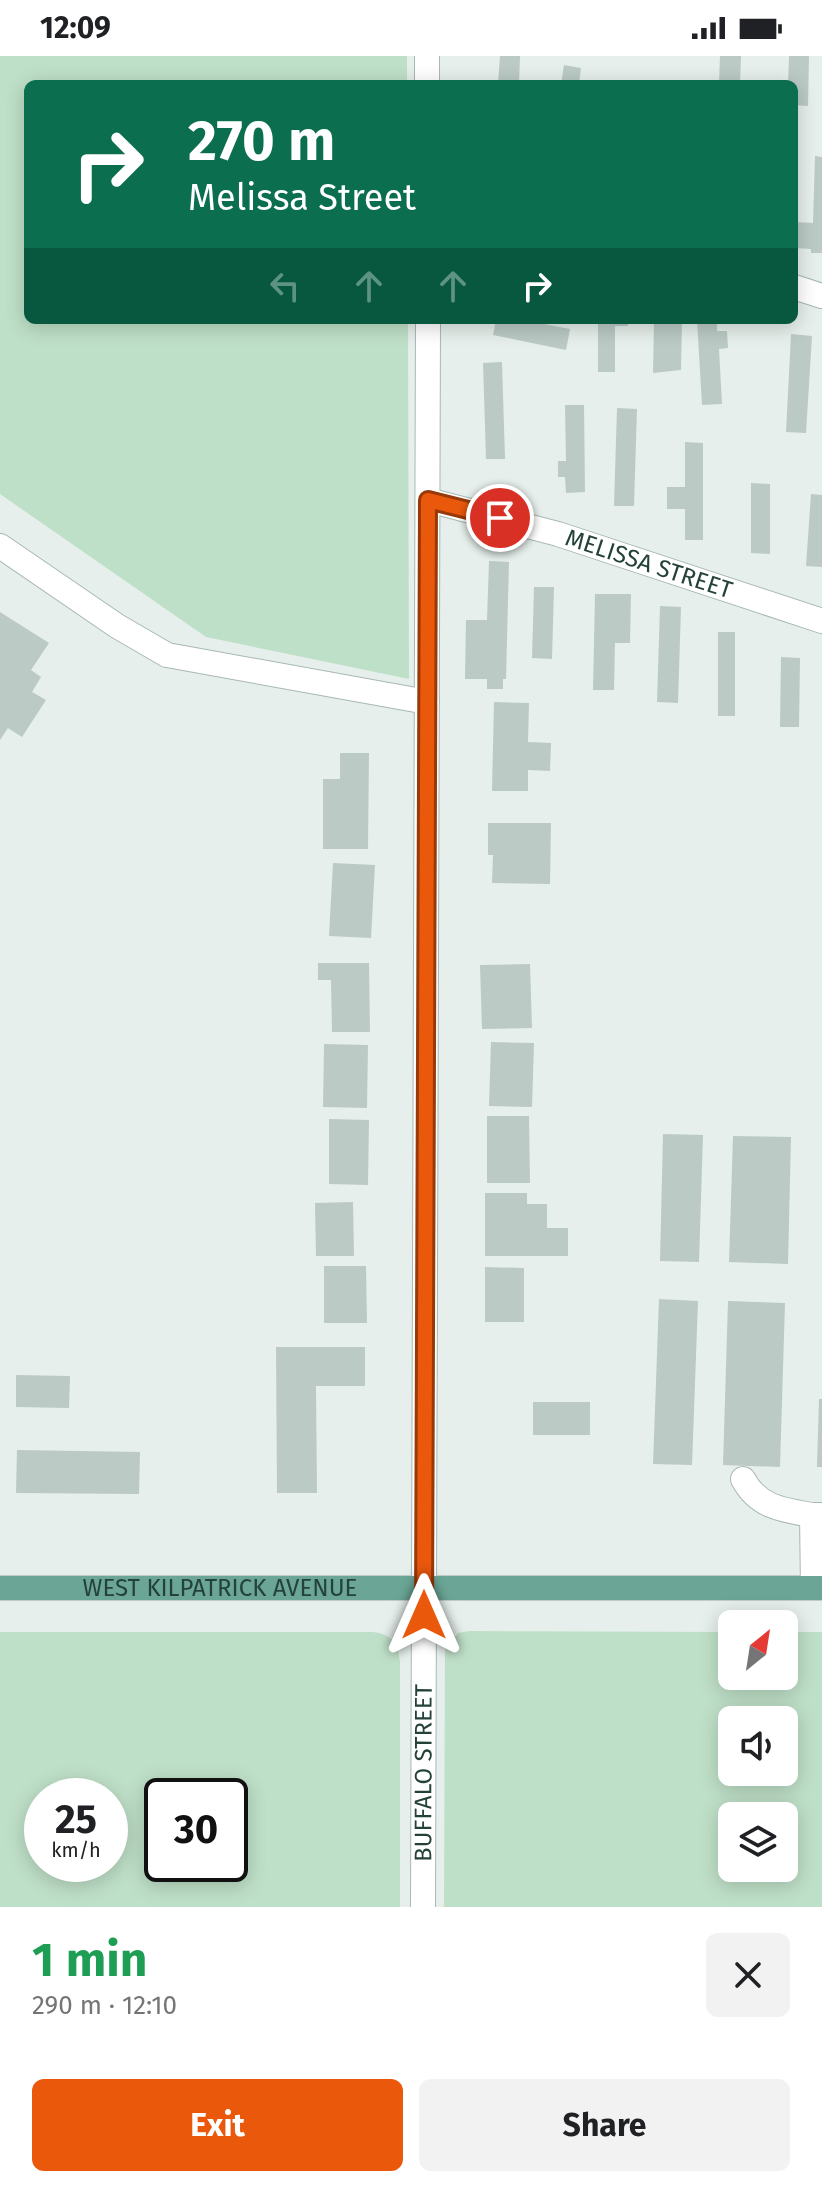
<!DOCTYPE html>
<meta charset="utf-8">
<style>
body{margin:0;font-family:"Fira Sans",sans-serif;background:#f2f2f2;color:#202124;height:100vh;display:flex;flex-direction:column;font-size:30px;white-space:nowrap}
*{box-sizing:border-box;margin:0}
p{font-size:26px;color:#757577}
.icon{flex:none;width:44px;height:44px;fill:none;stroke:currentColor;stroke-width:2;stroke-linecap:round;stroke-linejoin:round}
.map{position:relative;height:1851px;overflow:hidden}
.details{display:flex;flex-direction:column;background:#fff;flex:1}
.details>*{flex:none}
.guide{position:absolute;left:24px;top:24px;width:774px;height:244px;border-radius:12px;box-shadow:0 4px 20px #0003;background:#0b6e4f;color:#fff;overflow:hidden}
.needle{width:52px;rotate:30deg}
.tools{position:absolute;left:718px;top:1554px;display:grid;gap:16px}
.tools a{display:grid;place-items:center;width:80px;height:80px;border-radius:12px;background:#fff;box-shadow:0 4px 20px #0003;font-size:40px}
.speed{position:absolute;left:24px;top:1722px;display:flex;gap:16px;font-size:40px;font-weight:700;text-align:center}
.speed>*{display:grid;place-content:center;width:104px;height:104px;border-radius:50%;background:#fff;box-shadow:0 4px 20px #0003;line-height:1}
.speed small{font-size:20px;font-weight:400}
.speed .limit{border:4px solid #111;border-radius:12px;background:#fff;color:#111}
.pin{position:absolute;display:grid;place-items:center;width:68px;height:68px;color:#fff;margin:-34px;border:4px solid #fff;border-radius:50%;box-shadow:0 2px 8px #0007}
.me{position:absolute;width:88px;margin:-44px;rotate:0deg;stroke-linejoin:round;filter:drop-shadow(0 0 6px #0008)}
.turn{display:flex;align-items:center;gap:28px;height:168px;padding:0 32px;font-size:36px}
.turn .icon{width:104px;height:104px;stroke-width:2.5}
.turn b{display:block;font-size:56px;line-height:68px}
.lanes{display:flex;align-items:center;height:76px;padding:0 32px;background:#0003;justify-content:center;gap:40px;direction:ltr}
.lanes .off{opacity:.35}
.round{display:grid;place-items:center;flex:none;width:84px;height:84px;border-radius:12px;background:#f2f2f2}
.headline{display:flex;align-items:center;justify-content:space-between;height:136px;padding:0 32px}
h1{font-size:48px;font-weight:700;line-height:60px;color:#1e9e55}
.button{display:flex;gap:16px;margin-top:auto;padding:16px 32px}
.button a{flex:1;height:92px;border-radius:12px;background:#ea580c;color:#fff;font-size:32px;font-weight:700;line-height:92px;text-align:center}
.button a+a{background:#f2f2f2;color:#202124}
.status{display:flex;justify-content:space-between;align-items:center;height:56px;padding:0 40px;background:#fff;direction:ltr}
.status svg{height:22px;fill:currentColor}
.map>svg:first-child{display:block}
.green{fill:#bfe0c8;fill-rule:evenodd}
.building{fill:#bbcac4}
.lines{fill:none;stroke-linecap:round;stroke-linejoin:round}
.minor-casing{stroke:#a8b8b2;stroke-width:26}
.major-casing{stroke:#c2cac8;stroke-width:26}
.minor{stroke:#fff;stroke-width:24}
.major{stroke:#6aa596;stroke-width:24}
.route-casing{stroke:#983908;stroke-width:20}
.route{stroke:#ea580c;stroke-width:14}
.labels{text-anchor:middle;stroke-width:6;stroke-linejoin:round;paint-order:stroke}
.street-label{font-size:24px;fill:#24423a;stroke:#f7fbf9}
</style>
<div class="status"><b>12:09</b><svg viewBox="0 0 49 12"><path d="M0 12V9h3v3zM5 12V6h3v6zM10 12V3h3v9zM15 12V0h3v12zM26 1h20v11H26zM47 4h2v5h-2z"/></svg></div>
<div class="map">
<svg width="822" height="1851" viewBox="0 0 822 1851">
<rect width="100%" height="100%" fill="#e6efeb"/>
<!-- green -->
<path class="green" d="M0 0H407V28H28V264H408L409 623 206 581 0 438Z
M469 1575 732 1576V1620H784V1576H822V1851H444L445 1594 458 1577ZM732 1664H784V1716H732ZM732 1760H784V1812H732Z
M0 1576H373C391 1578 398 1587 400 1605V1851H0ZM42 1740H110V1808H42ZM162 1740H230V1808H162Z"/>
<!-- building -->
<path class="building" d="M500 0H520L519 28H498Z
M720 0H741L740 28H719Z
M789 0H809L808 50 794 49V28H788Z
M564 9 581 12 579 28H561Z
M815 100 822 101V197H811V193L794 192V166L813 167Z
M496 264H523L570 273 566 294 493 279Z
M598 264H628V270H615V316H598Z
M654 264H682L681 314 653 317Z
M697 264H717V275H727L728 292 719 293 722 348 702 349Z
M791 278 812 280 806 377 786 376Z
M502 306 505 403H486L483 307Z
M565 349H584L585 436 566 437 565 421H558V405H566Z
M617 352 637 353 634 450H614Z
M685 386 703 387V484H685V453H667V431H685Z
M751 427 770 428V498L751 497Z
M811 438 822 439V511L806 510Z
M489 505 509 506 506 623H503V633H487V623H465L466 564H487Z
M534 531H554L552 603 532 602Z
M595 538H631L630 587H615L614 634H593Z
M660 550 681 551 678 647 657 646Z
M0 556 49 587 31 614 41 621 32 636 46 644 22 681 8 672 0 684Z
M718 576H735V660H718Z
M781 601 800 602 799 671H780Z
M494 646 529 647 528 686 551 687 550 715 528 714V735H492Z
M340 697H369L368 793H323V723H340Z
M488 767H551L550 828 492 827 493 799H488Z
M333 807 375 809 371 882 329 880Z
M318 907H369L370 976H332L331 924H318Z
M530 908 532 972 482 973 480 909Z
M491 986 534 987 532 1051 489 1050Z
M324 988 368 989 367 1052 323 1051Z
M487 1060H529L530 1127H487Z
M329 1063 369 1064 368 1129 329 1128Z
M663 1078 703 1079 699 1206 660 1205Z
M733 1080 791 1081 788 1208 729 1206Z
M485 1137H527V1148H547V1172H568V1200H485Z
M353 1146 354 1200H316L315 1147Z
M324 1210H366L367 1267H324Z
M485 1211 524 1212V1266H485Z
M659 1243 698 1245 692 1409 653 1408Z
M728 1245 785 1247 780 1411 723 1409Z
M276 1291H365V1330H316L317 1437H277Z
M16 1319 70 1320 69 1352 16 1351Z
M819 1343H822V1411H817Z
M533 1346H590V1379H533Z
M17 1394 140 1396 139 1438 16 1437Z"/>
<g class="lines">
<!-- minor casing -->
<g class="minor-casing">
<g id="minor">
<path d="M427 0V28"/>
<path d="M794 231 822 240"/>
<path id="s1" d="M428 444 558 478 822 565"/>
<path d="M0 490 117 570 167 599 427 646"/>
<path d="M743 1423C758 1451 782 1454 812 1459"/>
<path d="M813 1532 812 1459H822"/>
<path id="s2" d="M423 1851 428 264"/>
</g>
</g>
<!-- major casing -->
<g class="major-casing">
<g id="major">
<path id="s3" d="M0 1532H822"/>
</g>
</g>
<!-- minor -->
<use href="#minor" class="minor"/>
<!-- major -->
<use href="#major" class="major"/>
</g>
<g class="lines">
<!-- route casing -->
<g class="route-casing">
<path id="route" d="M424 1559 428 444 500 462"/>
</g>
<!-- route -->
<use href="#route" class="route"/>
</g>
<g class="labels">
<!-- street labels -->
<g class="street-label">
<text dy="8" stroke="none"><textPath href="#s1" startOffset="230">MELISSA STREET</textPath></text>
<text dy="8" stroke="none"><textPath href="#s3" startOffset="220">WEST KILPATRICK AVENUE</textPath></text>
<text dy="8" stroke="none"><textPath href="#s2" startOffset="134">BUFFALO STREET</textPath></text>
</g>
</g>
</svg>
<div class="tools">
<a><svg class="needle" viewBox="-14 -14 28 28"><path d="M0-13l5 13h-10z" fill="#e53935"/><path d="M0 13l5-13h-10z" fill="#757577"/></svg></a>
<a><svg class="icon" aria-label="sound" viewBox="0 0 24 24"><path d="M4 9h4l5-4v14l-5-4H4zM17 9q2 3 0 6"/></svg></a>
<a><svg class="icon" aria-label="layers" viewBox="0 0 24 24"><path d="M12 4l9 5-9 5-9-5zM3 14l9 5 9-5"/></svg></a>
</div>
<div class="speed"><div>25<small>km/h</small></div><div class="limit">30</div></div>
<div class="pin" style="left:500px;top:462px;background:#d93025"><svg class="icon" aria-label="arrive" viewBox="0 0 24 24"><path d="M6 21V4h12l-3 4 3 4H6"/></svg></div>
<svg class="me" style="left:424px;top:1559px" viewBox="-20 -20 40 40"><path d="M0-17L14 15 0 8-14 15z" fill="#ea580c" stroke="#fff" stroke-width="4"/></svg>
<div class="guide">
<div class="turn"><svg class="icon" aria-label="right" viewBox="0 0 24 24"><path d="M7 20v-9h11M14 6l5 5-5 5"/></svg><div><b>270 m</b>Melissa Street</div></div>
<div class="lanes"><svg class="icon off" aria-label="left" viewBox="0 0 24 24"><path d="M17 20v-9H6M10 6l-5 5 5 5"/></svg><svg class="icon off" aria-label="ahead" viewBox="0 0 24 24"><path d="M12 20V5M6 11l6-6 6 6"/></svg><svg class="icon off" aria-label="ahead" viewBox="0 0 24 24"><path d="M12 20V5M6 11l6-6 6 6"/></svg><svg class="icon" aria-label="right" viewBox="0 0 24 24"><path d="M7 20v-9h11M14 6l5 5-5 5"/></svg></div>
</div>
</div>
<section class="details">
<div class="headline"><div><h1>1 min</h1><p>290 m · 12:10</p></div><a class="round"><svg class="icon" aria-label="close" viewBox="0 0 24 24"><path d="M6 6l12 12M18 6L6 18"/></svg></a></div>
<div class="button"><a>Exit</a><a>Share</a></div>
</section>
